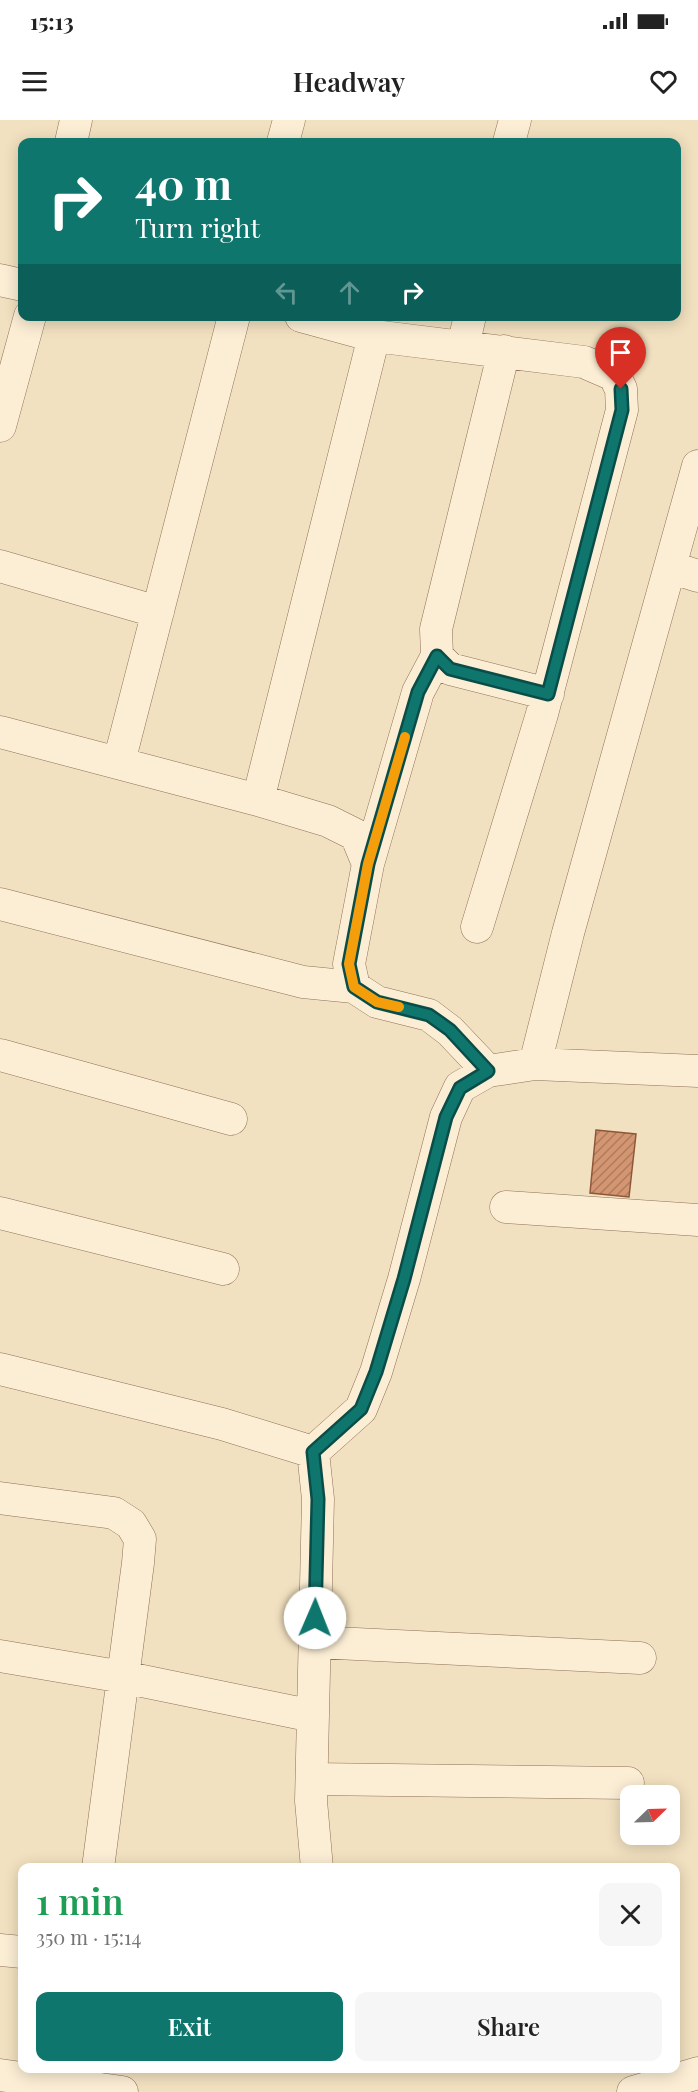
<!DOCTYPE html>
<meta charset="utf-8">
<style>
body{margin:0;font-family:"Playfair Display",serif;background:#f6f6f6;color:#222;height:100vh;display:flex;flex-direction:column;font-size:22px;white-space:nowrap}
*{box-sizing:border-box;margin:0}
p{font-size:20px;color:#767676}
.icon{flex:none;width:33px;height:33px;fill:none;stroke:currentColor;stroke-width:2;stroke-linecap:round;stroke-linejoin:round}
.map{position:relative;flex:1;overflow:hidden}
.side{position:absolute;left:18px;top:1743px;width:662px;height:210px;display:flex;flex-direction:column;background:#fff;border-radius:12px;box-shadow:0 3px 15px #0003}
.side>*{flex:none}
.hud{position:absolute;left:18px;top:18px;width:663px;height:183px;border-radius:12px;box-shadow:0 3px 15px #0003;background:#0f766e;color:#fff;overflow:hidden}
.needle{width:39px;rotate:67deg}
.tools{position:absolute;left:620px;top:1665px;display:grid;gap:12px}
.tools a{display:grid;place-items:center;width:60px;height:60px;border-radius:12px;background:#fff;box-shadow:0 3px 15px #0003;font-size:30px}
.pin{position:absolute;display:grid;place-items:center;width:51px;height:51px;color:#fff;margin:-62px -26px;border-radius:50% 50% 50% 0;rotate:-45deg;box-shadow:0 0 6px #0007}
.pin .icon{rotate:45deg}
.me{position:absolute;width:66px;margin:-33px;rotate:1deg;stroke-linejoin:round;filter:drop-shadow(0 0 4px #0008)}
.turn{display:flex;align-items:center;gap:21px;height:126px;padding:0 18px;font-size:27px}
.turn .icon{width:78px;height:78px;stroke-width:2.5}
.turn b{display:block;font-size:42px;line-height:51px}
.lanes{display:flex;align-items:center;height:57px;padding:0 18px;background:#0003;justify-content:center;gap:30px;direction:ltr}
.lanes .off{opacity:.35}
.round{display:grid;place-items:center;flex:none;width:63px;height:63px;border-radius:12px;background:#f6f6f6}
.head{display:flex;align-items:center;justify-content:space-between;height:102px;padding:0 18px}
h1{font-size:36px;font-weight:600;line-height:45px;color:#1e9e55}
.cta{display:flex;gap:12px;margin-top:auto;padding:12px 18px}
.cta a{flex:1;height:69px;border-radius:12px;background:#0f766e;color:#fff;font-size:24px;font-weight:600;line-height:69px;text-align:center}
.cta a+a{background:#f6f6f6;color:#222}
.status{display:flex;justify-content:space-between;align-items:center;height:42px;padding:0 30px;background:#fff;direction:ltr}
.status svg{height:16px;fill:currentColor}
header{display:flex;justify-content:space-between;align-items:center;height:78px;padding:0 18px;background:#fff;font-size:27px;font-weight:600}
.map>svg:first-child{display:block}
.building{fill:url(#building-hatch);stroke:#8f5739;stroke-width:1.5}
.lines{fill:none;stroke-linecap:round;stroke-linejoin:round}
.minor-casing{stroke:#8e7156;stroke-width:33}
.minor{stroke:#fceed5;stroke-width:32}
.route-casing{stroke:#0a4d48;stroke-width:15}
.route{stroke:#0f766e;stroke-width:10}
.slow{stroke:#f59e0b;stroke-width:10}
</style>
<div class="status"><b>15:13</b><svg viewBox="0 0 49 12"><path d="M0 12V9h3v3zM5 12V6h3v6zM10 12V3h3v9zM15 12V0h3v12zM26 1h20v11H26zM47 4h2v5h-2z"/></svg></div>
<header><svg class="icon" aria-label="menu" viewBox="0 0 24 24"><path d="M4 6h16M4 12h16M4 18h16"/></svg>Headway<svg class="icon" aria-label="heart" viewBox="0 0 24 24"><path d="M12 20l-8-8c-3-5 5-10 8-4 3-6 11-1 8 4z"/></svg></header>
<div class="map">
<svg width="698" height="1972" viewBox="0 0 698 1972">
<defs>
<pattern id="building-hatch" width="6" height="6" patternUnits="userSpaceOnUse" patternTransform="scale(1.5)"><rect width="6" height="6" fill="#d49672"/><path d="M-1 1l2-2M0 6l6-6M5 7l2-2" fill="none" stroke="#ad7b5d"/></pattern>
</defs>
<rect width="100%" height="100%" fill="#f2e1c0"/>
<!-- building -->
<path class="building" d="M596 1010 636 1014 629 1077 590 1073Z"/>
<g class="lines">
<!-- minor casing -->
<g class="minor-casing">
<path id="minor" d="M71 22 76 0
M283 22 289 0
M509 22 515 0
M0 160 22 165
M301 196 374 216 584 242 614 255 621 269 622 290 542 594 477 807
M463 226 470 196
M504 231 436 509 437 536 450 549 548 574
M0 306 30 196
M0 446 158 492
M670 447 698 456
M0 612 258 680 328 701 356 715 368 744 349 844 354 867 377 882 429 895 450 911 488 951
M119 642 234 196
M258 680 374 216
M368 744 418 572 437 536
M0 784 303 862 354 867
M0 935 231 999
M535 944 568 813 698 346
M506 1087 698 1100
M0 1093 223 1149
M0 1249 222 1304 313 1332 318 1379 311 1681 317 1748
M313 1332 361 1289 376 1252 404 1159 446 997 460 967 488 951 535 944 698 951
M0 1378 114 1393 131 1404 140 1419 138 1443 98 1748
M315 1522 640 1538
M0 1536 123 1557 313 1596
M312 1659 628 1663
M0 1830 22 1832
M0 1955 122 1972
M633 1972 698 1953"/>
</g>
<!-- minor -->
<use href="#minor" class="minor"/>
</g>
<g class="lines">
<!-- route casing -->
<g class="route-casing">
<path id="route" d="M315 1498 318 1379 313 1332 361 1289 376 1252 404 1159 446 997 460 968 488 951 450 910 429 895 377 882 354 867 349 844 368 744 418 572 437 536 450 549 548 574 622 290 621 269"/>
</g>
<!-- route -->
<use href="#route" class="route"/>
<!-- slow -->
<path class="slow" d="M399 887 377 882 354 867 349 844 368 744 405 617"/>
</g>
</svg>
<div class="tools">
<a><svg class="needle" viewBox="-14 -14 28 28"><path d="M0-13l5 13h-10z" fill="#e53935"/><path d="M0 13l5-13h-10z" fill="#767676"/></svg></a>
</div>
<div class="pin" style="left:621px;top:269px;background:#d93025"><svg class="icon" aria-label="arrive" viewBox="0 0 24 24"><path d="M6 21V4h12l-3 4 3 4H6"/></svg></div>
<svg class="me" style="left:315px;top:1498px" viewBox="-20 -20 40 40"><circle r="19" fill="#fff"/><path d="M0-13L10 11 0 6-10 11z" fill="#0f766e"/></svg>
<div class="hud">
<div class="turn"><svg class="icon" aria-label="right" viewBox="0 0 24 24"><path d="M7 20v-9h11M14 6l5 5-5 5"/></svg><div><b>40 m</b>Turn right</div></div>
<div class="lanes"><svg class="icon off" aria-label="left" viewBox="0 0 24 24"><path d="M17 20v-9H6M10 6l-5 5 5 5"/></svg><svg class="icon off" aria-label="ahead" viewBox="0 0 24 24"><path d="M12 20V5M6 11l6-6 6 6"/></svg><svg class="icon" aria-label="right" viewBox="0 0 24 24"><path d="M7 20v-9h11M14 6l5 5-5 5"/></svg></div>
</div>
<section class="side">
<div class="head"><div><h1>1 min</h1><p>350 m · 15:14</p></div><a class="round"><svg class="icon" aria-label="close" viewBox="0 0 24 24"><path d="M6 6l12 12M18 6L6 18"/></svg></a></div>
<div class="cta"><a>Exit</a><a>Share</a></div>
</section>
</div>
